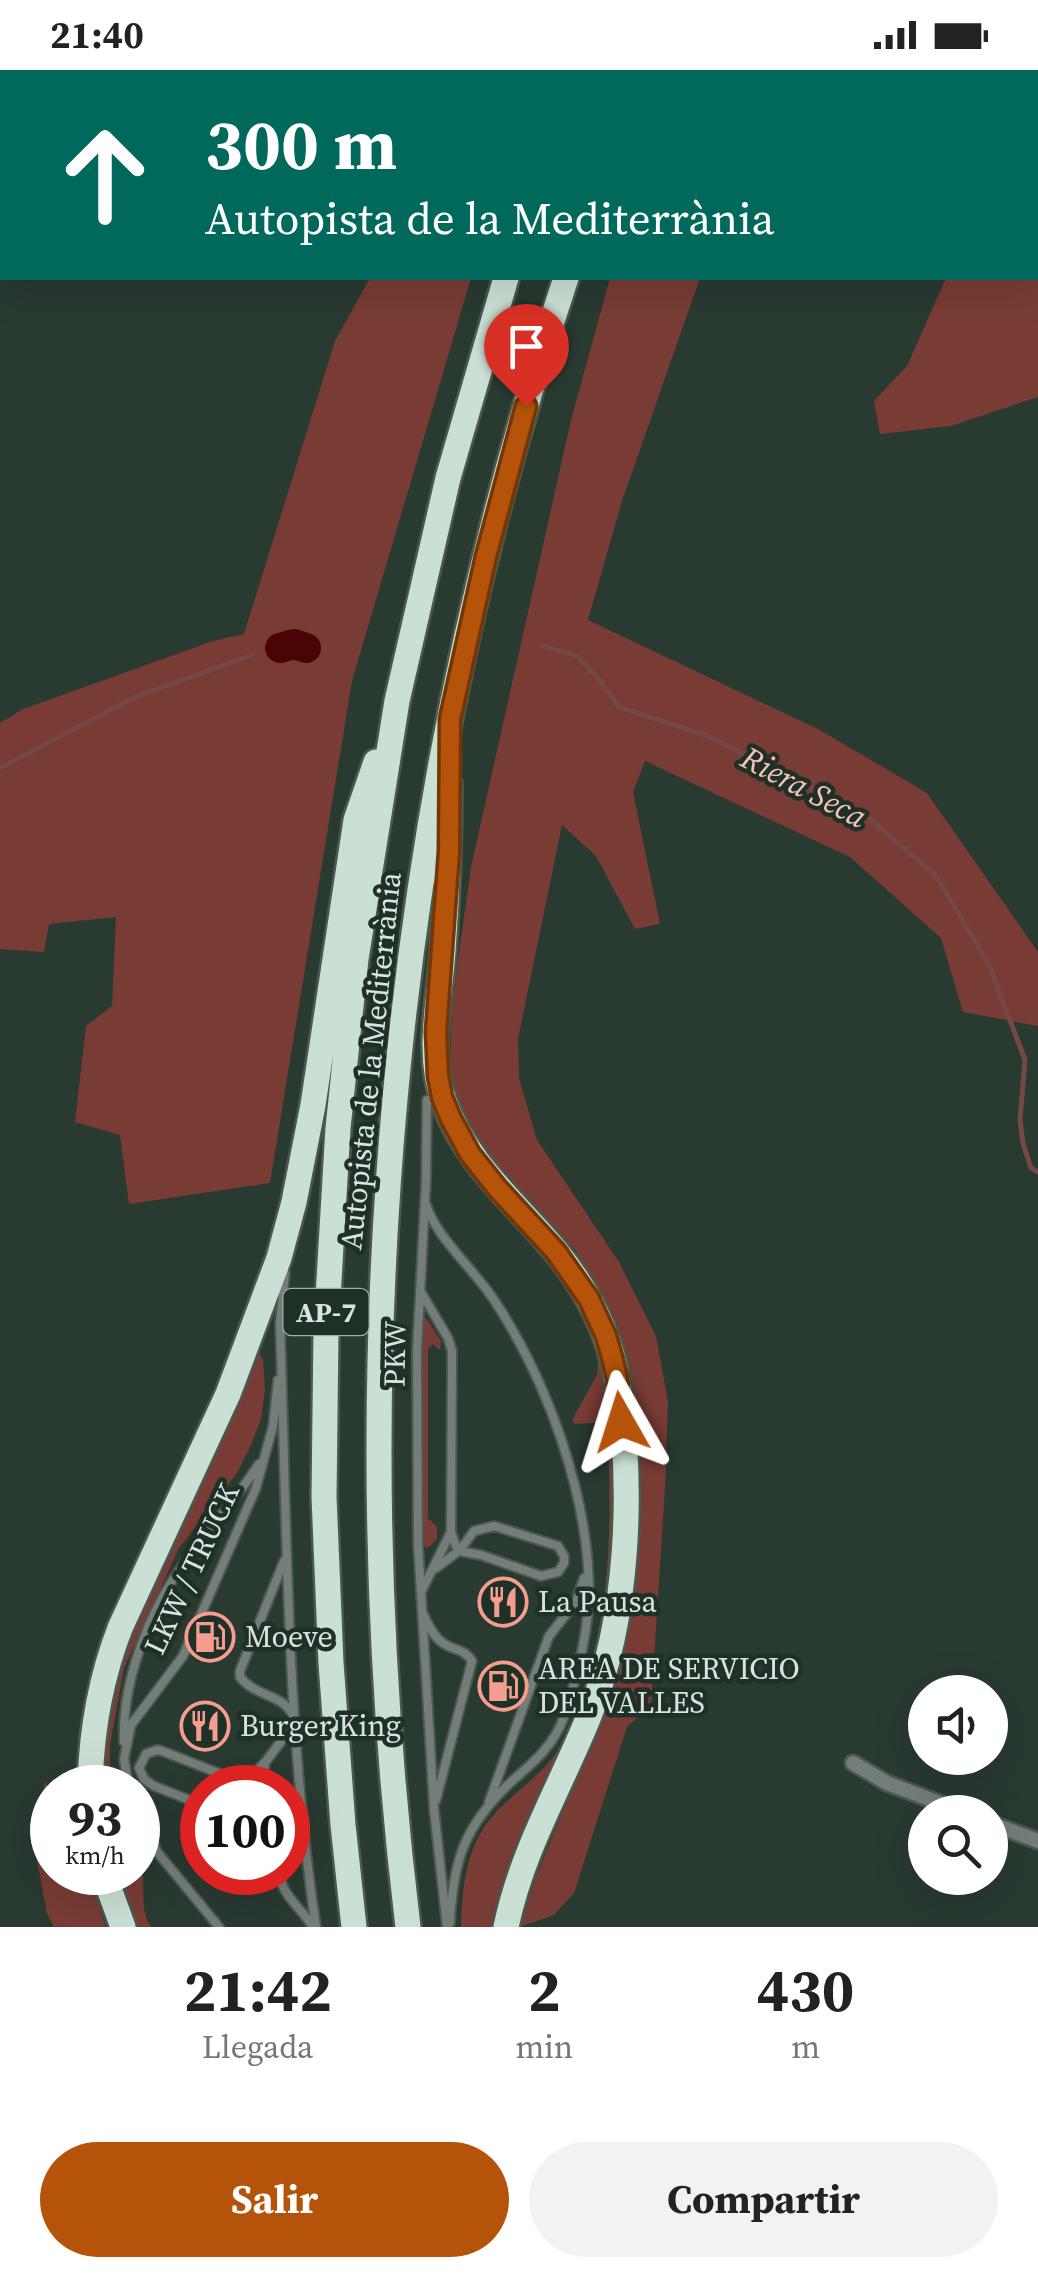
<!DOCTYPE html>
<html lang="es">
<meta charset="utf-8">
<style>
body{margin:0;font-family:"Source Serif 4",serif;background:#f2f2f2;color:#222;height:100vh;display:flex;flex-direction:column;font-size:38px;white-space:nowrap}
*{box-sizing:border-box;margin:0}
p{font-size:32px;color:#767676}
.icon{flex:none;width:55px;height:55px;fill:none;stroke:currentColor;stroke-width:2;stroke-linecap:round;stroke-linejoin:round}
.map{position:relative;height:1857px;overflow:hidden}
.drawer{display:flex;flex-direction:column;background:#fff;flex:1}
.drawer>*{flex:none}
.guide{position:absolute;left:0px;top:0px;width:1040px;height:210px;box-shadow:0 10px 40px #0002;background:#00695c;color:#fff;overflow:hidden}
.controls{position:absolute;left:908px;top:1605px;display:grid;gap:20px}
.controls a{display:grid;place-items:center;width:100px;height:100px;border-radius:50%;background:#fff;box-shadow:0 10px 40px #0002;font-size:50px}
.speed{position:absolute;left:30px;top:1695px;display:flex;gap:20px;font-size:50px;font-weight:700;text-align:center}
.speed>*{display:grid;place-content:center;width:130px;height:130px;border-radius:50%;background:#fff;box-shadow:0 10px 40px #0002;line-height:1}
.speed small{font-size:25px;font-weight:400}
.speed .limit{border:15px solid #d22;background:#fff;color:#111}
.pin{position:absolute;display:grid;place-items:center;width:85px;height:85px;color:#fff;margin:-102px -42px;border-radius:50% 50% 50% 0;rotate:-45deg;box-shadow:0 0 10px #0007}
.pin .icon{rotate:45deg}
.me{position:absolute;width:110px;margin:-55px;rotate:354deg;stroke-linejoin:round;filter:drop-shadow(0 0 8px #0008)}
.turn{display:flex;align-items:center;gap:35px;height:210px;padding:0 40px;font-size:45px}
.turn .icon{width:130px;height:130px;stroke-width:2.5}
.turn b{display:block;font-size:70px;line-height:85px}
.eta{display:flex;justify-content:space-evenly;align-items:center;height:170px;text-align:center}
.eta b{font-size:60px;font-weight:700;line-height:70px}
.button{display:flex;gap:20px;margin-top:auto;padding:20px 40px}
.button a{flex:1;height:115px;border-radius:60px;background:#b45309;color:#fff;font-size:40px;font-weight:700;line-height:115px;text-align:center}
.button a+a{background:#f2f2f2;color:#222}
.status{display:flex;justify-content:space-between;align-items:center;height:70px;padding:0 50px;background:#fff;direction:ltr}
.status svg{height:28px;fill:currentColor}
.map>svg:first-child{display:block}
.green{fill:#783c34}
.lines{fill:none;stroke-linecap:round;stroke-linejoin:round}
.stream{stroke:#744845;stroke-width:5}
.river{stroke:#480503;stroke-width:30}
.service-casing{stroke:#495950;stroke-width:12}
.minor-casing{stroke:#495950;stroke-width:19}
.motorway-casing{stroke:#495950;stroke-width:30}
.service{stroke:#757d78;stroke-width:8}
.minor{stroke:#757d78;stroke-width:14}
.motorway{stroke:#cbe0d4;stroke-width:25}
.route-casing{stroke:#753606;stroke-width:25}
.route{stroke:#b45309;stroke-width:18}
.labels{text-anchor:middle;stroke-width:9;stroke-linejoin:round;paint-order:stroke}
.shield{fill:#1f3027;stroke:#a2aea7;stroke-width:2.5}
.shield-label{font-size:28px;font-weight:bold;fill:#dae4de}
.street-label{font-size:30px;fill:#dae4de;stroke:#1f3027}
.poi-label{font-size:30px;fill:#dae4de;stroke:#1f3027;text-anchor:start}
.water-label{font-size:32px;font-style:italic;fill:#f6c3ba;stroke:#1f3027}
</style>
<div class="status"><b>21:40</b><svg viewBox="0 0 49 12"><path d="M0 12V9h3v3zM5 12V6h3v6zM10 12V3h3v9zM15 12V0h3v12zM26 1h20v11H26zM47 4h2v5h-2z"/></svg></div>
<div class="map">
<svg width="1038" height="1857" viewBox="0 0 1038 1857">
<rect width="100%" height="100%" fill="#293a31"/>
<!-- green -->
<path class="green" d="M685 0H863L859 2H684Z
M1038 95V327L951 356 880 364 874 331 907 296 946 208H1038Z
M370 208H471L352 611 270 1113 129 1134 120 1065 75 1052 86 956 112 936 116 847 49 854 44 882 0 879V653L23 639 213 571 244 564 335 271Z
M610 208H700L622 431 588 550 818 659 927 723 1038 882V956L963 942 941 868 850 787 645 691 633 722 660 854 635 859 596 786 562 755 518 969 519 1008 537 1070 619 1192 656 1266 668 1332 665 1418 651 1636 627 1657 574 1823 554 1845 519 1857 536 1807 620 1601 638 1433 634 1328 618 1254 576 1181 507 1109 462 1047 450 999 452 932 471 797 571 350Z
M426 1248 441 1271 440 1280 433 1274 428 1279V1448L437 1457V1469L428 1478 423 1476V1249Z
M259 1282 263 1290 265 1320 261 1349 251 1375 237 1403 179 1478 124 1598 110 1675V1717L100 1718 111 1607 233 1330Z
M598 1289 606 1292 615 1380 614 1489 598 1595 499 1857H461C462 1813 467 1770 500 1738 520 1718 544 1702 559 1679 569 1664 575 1646 581 1630 612 1540 612 1446 607 1352L575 1354 572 1350 597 1305Z
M45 1711 52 1725V1802L89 1803 106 1857H54L47 1844 35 1779Z
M138 1789C149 1810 137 1836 151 1857H131L110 1803 138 1802Z"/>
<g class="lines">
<!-- stream -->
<path class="stream" d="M543 576 577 586 598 608 619 637 705 665 864 744 936 806 989 895 1025 990 1020 1050 1023 1073 1031 1098 1038 1102
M0 698 135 627 252 585"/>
<!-- river -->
<path class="river" d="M280 578 294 574 306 578"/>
<!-- service casing -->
<g class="service-casing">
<path id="service" d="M427 1030 426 1111 417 1281 418 1473 434 1739 447 1857
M426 1134C435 1167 477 1202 496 1233 548 1313 588 1424 589 1520 589 1562 577 1607 564 1647 554 1675 534 1692 512 1711 465 1755 453 1789 450 1853
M285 1203 280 1254C287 1455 286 1658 316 1857
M422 1224 448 1268 452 1281 451 1462 422 1520
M436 1498 460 1480 474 1461 494 1456 558 1476 564 1486V1493L558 1502 541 1506 481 1485 464 1482 456 1476 451 1462
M423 1544C428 1553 433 1567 443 1573 454 1581 464 1578 472 1591L436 1730
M124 1672C122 1611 149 1541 185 1492 209 1459 237 1428 259 1394
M265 1695 263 1703 266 1718
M129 1718 124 1689 131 1655 183 1586 256 1418 273 1356 278 1310
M241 1718 267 1690 296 1652C286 1622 257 1629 240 1607V1601L284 1491
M489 1732 549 1566 576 1532 584 1508
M202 1735 154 1716 144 1709 139 1698 146 1684 157 1680 162 1681 231 1708 250 1705
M138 1743 158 1783 219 1857
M279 1802C282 1827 301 1837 313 1857"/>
</g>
<!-- minor casing -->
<g class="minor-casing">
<path id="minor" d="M853 1693 887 1713 963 1742
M990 1753 1038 1771"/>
</g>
<!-- motorway casing -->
<g class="motorway-casing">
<path id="motorway" d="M580 2 581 0
M640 2 641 0
M449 714C449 770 447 825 443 881 440 929 426 984 444 1031 466 1093 515 1132 556 1181 586 1218 610 1262 617 1310 634 1415 629 1547 589 1646 560 1718 522 1780 506 1857
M90 1718C91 1662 100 1610 120 1558L228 1324 279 1188 294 1132 313 1035 356 750 376 692
M103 1802 123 1857
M354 1857 343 1755 331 1593 324 1427 326 1261 338 1058 356 889 397 631 448 408 506 208
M408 1857C341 1304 389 737 566 208"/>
</g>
<!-- service -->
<use href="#service" class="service"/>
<!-- minor -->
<use href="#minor" class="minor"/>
<!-- motorway -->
<use href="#motorway" class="motorway"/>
</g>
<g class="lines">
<!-- route casing -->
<g class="route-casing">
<path id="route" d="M526 336 486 486 450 649 449 781 436 962 438 1006 442 1027 451 1049 470 1084 497 1118 556 1182 589 1229 606 1266 612 1287 617 1308 621 1352"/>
</g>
<!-- route -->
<use href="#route" class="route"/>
</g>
<!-- icons -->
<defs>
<g id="restaurant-ring" transform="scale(2.5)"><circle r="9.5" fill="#1f3027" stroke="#f59d8f" stroke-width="1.5"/><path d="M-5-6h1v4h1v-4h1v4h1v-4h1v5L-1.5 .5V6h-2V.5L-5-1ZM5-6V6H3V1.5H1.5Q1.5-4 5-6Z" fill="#f59d8f"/></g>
<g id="fuel-ring" transform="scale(2.5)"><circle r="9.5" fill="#1f3027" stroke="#f59d8f" stroke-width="1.5"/><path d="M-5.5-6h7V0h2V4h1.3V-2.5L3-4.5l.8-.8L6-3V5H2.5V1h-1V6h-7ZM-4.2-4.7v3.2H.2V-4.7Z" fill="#f59d8f"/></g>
</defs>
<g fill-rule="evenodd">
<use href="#restaurant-ring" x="503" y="1532"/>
<use href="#fuel-ring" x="210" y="1567"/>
<use href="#fuel-ring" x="503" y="1616"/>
<use href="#restaurant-ring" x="205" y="1656"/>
</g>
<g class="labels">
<!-- shield labels -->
<rect class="shield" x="283.5" y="1219" width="85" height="46" rx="8"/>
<g class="shield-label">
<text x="326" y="1252">AP-7</text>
</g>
<!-- street labels -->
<g class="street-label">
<text transform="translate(371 991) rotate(-84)" y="10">Autopista de la Mediterrània</text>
<text transform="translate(395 1284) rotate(-89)" y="10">PKW</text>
<text transform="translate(192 1499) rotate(-65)" y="10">LKW / TRUCK</text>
</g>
<!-- poi labels -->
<g class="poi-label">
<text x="538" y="1542">La Pausa</text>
<text x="245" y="1577">Moeve</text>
<text x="538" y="1609">AREA DE SERVICIO<tspan x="538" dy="34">DEL VALLES</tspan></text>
<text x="240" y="1666">Burger King</text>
</g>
<!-- water labels -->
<g class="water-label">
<text transform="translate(804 717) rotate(28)" y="11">Riera Seca</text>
</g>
</g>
</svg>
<div class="controls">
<a><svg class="icon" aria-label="sound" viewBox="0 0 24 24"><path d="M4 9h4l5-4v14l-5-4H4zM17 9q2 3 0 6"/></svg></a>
<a><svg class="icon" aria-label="search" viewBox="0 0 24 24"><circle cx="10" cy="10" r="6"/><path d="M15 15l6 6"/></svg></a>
</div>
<div class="speed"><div>93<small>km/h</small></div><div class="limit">100</div></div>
<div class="pin" style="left:526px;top:336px;background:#d93025"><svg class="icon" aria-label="arrive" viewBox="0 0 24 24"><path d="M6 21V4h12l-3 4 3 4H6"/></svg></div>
<svg class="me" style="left:621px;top:1352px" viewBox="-20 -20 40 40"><path d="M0-17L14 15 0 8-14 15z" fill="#b45309" stroke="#fff" stroke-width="4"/></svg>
<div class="guide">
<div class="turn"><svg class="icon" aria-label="ahead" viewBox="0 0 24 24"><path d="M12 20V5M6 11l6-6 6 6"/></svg><div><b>300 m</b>Autopista de la Mediterrània</div></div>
</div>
</div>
<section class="drawer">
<div class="eta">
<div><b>21:42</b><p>Llegada</p></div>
<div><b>2</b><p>min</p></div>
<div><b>430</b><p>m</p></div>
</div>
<div class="button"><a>Salir</a><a>Compartir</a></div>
</section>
